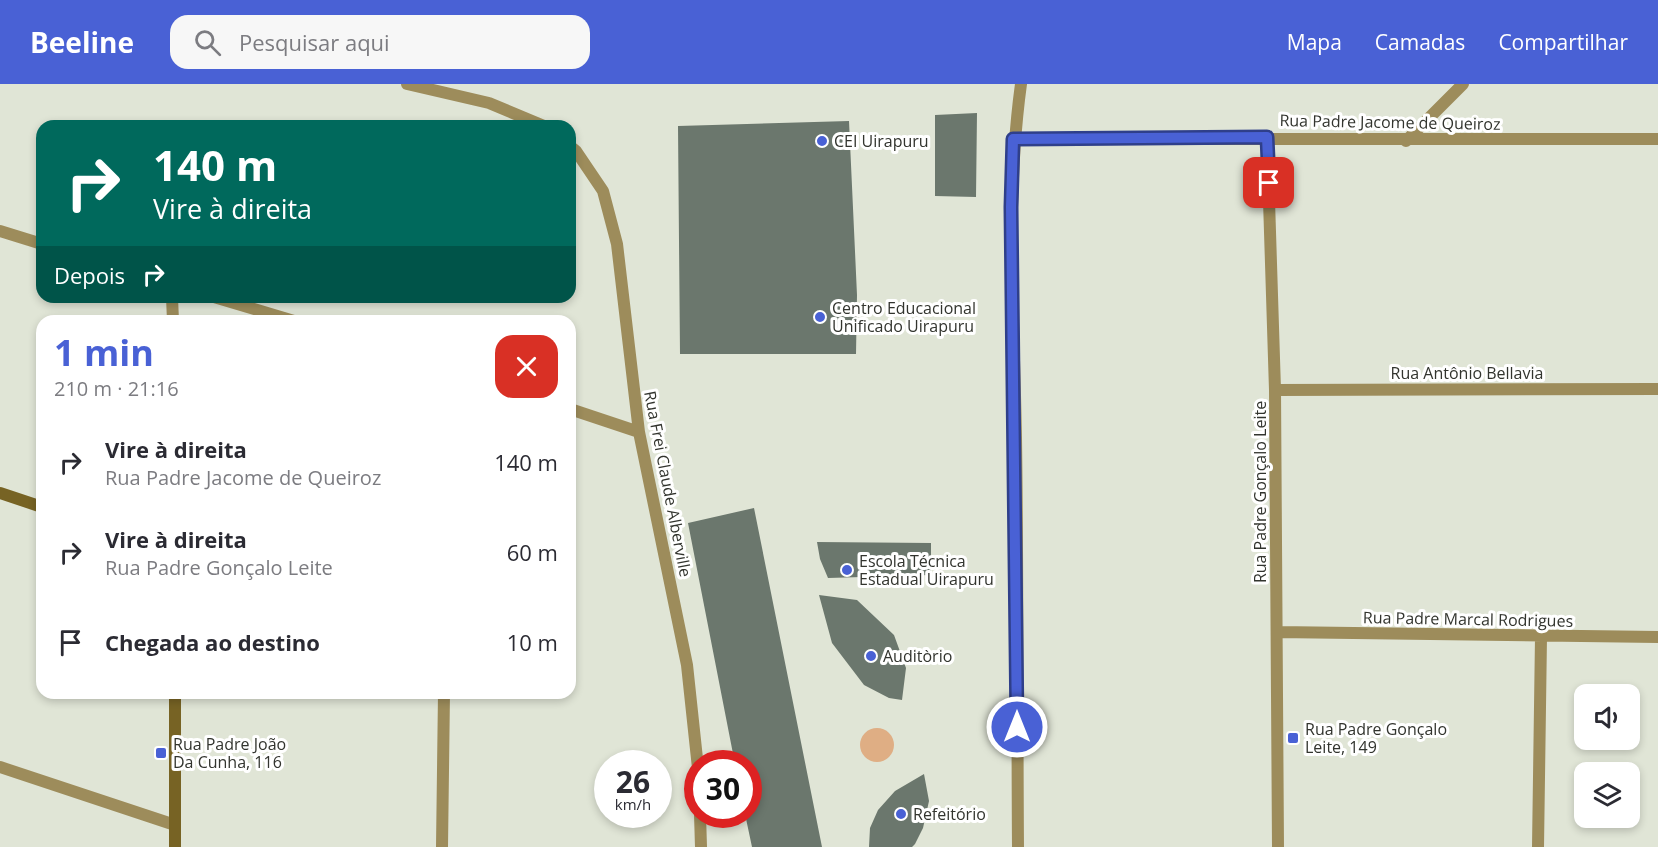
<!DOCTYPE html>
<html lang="pt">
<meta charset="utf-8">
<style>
body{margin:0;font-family:"Open Sans",sans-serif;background:#f7f7f7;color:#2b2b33;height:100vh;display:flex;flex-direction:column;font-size:22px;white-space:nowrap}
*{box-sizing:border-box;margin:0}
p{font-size:20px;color:#7c7c81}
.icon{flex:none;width:33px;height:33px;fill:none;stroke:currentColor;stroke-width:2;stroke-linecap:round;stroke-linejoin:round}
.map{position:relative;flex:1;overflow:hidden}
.drawer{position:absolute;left:36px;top:231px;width:540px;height:384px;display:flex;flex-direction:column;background:#fff;border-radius:18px;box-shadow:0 3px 9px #0003}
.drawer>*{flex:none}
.top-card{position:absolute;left:36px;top:36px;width:540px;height:183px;border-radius:18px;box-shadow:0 3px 9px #0003;background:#00695c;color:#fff;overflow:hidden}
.fabs{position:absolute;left:1574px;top:600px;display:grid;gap:12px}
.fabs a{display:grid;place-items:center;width:66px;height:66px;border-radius:12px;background:#fff;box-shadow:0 3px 9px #0003;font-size:30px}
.speed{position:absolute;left:594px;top:666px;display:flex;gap:12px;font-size:30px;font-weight:700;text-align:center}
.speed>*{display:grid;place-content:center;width:78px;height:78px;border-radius:50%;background:#fff;box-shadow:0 3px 9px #0003;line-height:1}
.speed small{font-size:15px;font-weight:400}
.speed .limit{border:9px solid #d22;background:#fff;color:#111}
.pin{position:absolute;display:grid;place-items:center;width:51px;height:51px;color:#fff;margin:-26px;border-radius:12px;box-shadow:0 3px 9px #0006}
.me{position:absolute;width:66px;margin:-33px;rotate:0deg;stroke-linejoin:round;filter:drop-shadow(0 0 4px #0008)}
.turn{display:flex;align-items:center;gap:21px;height:126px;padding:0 18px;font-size:27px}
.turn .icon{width:78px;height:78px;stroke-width:2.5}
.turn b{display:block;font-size:42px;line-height:51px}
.then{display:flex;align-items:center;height:57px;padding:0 18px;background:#0003;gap:12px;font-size:22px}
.round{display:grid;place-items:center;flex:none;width:63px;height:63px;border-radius:18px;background:#f7f7f7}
.headline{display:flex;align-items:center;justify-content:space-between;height:102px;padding:0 18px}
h1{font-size:36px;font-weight:700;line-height:45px;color:#4961d5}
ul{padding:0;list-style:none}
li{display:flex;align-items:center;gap:18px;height:90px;padding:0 18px}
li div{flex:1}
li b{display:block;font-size:22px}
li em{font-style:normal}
header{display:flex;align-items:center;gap:36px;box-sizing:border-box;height:84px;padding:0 30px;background:#4961d5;color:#fff}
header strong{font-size:28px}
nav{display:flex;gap:33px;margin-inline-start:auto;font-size:21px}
.search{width:420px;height:54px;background:#f7f7f7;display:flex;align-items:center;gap:15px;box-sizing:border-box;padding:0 21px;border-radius:18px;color:#7c7c81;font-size:22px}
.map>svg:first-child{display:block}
.green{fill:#dfae84}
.building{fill:#6b776d}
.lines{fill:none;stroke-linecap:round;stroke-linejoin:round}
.street{stroke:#9d8c5b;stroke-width:12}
.secondary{stroke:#776324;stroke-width:12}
.route-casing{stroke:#2f3f8a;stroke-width:15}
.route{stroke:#4961d5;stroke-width:10}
.poi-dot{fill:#4961d5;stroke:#fff;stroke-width:2}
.labels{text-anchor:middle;stroke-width:6;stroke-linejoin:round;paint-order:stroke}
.street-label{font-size:16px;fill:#32342e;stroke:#fff}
.poi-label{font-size:16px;fill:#32342e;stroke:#fff;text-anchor:start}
</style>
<header>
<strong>Beeline</strong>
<div class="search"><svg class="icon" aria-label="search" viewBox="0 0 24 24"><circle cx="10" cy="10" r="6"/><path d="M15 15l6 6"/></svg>Pesquisar aqui</div>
<nav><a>Mapa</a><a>Camadas</a><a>Compartilhar</a></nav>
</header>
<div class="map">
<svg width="1658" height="763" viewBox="0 0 1658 763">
<rect width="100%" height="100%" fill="#e0e5d6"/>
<!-- green -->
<path class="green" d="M860 661a17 17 0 1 1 34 0a17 17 0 1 1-34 0Z"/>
<!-- building -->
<path class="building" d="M977 29 976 113 935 112V31Z
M849 37 857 211 856 270H680L678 42Z
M754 424 822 763H752L745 730H748V680H735L688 439Z
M817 458 931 459V491L828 494 820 475Z
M819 511 857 516 894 551 906 584 902 616 889 614 864 601 832 559Z
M924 690 929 717 923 744 915 760 912 763H869L870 744 878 726 895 707Z"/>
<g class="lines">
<!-- street -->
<path class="street" d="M407 0 489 19 544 42
M1267 53 1275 306 1278 763
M1013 55H1658
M1406 57 1463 0
M570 62 576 67 603 107 617 160 639 348 687 581 698 684
M0 147 42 160
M172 213 173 237
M214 213 294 237
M1275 306 1658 305
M570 325 639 348
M1277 548 1658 553
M0 683 175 741
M700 730 701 763
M442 763 444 609
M1018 763C1017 627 1018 490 1016 354 1014 236 1005 117 1021 0
M1538 763 1541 553"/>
<!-- secondary -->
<path class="secondary" d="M0 409 42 423
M175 609V763"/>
</g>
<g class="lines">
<!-- route casing -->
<g class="route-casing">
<path id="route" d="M1017 643 1011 123 1013 55 1267 53 1269 99"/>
</g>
<!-- route -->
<use href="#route" class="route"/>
</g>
<!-- markers -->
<g class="poi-dot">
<circle cx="822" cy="57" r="6"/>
<circle cx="820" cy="233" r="6"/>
<circle cx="847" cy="486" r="6"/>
<circle cx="871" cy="572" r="6"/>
<rect x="1287" y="648" width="12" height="12" rx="3"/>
<rect x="155" y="663" width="12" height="12" rx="3"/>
<circle cx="901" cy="730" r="6"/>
</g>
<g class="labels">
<!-- street labels -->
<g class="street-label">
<text transform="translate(1390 38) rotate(1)" y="6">Rua Padre Jacome de Queiroz</text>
<text x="1467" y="295">Rua Antônio Bellavia</text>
<text transform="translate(668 400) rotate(79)" y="6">Rua Frei Claude Alberville</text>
<text transform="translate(1260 408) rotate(-90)" y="6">Rua Padre Gonçalo Leite</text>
<text transform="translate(1468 535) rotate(1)" y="6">Rua Padre Marcal Rodrigues</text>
</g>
<!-- poi labels -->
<g class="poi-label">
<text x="834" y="63">CEI Uirapuru</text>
<text x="832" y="230">Centro Educacional<tspan x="832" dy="18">Unificado Uirapuru</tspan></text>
<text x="859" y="483">Escola Técnica<tspan x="859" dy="18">Estadual Uirapuru</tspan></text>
<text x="883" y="578">Auditòrio</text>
<text x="1305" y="651">Rua Padre Gonçalo<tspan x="1305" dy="18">Leite, 149</tspan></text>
<text x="173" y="666">Rua Padre João<tspan x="173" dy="18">Da Cunha, 116</tspan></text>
<text x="913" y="736">Refeitório</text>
</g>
</g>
</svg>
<div class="fabs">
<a><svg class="icon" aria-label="sound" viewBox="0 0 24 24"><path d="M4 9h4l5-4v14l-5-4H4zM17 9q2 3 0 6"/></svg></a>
<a><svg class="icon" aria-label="layers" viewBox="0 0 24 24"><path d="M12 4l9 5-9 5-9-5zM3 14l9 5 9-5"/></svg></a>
</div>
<div class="speed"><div>26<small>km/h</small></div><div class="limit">30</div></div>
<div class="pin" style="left:1269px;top:99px;background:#d93025"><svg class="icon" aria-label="arrive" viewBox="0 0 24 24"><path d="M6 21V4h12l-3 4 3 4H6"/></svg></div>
<svg class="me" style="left:1017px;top:643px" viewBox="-20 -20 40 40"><circle r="17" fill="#4961d5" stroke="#fff" stroke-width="3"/><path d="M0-11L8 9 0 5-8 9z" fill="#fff"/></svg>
<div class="top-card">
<div class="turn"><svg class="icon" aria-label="right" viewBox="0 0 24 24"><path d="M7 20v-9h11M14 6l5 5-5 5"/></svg><div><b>140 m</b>Vire à direita</div></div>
<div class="then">Depois<svg class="icon" aria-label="right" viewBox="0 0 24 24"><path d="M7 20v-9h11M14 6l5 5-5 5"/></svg></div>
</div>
<section class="drawer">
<div class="headline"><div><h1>1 min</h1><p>210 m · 21:16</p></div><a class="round" style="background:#d93025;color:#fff"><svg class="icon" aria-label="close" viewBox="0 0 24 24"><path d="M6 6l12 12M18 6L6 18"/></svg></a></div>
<ul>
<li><svg class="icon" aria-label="right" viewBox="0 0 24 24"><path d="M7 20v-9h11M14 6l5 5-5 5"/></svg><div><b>Vire à direita</b><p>Rua Padre Jacome de Queiroz</p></div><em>140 m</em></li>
<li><svg class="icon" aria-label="right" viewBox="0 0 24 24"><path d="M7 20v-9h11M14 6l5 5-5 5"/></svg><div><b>Vire à direita</b><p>Rua Padre Gonçalo Leite</p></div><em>60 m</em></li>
<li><svg class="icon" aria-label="arrive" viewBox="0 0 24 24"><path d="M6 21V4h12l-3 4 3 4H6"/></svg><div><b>Chegada ao destino</b></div><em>10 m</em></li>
</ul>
</section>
</div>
